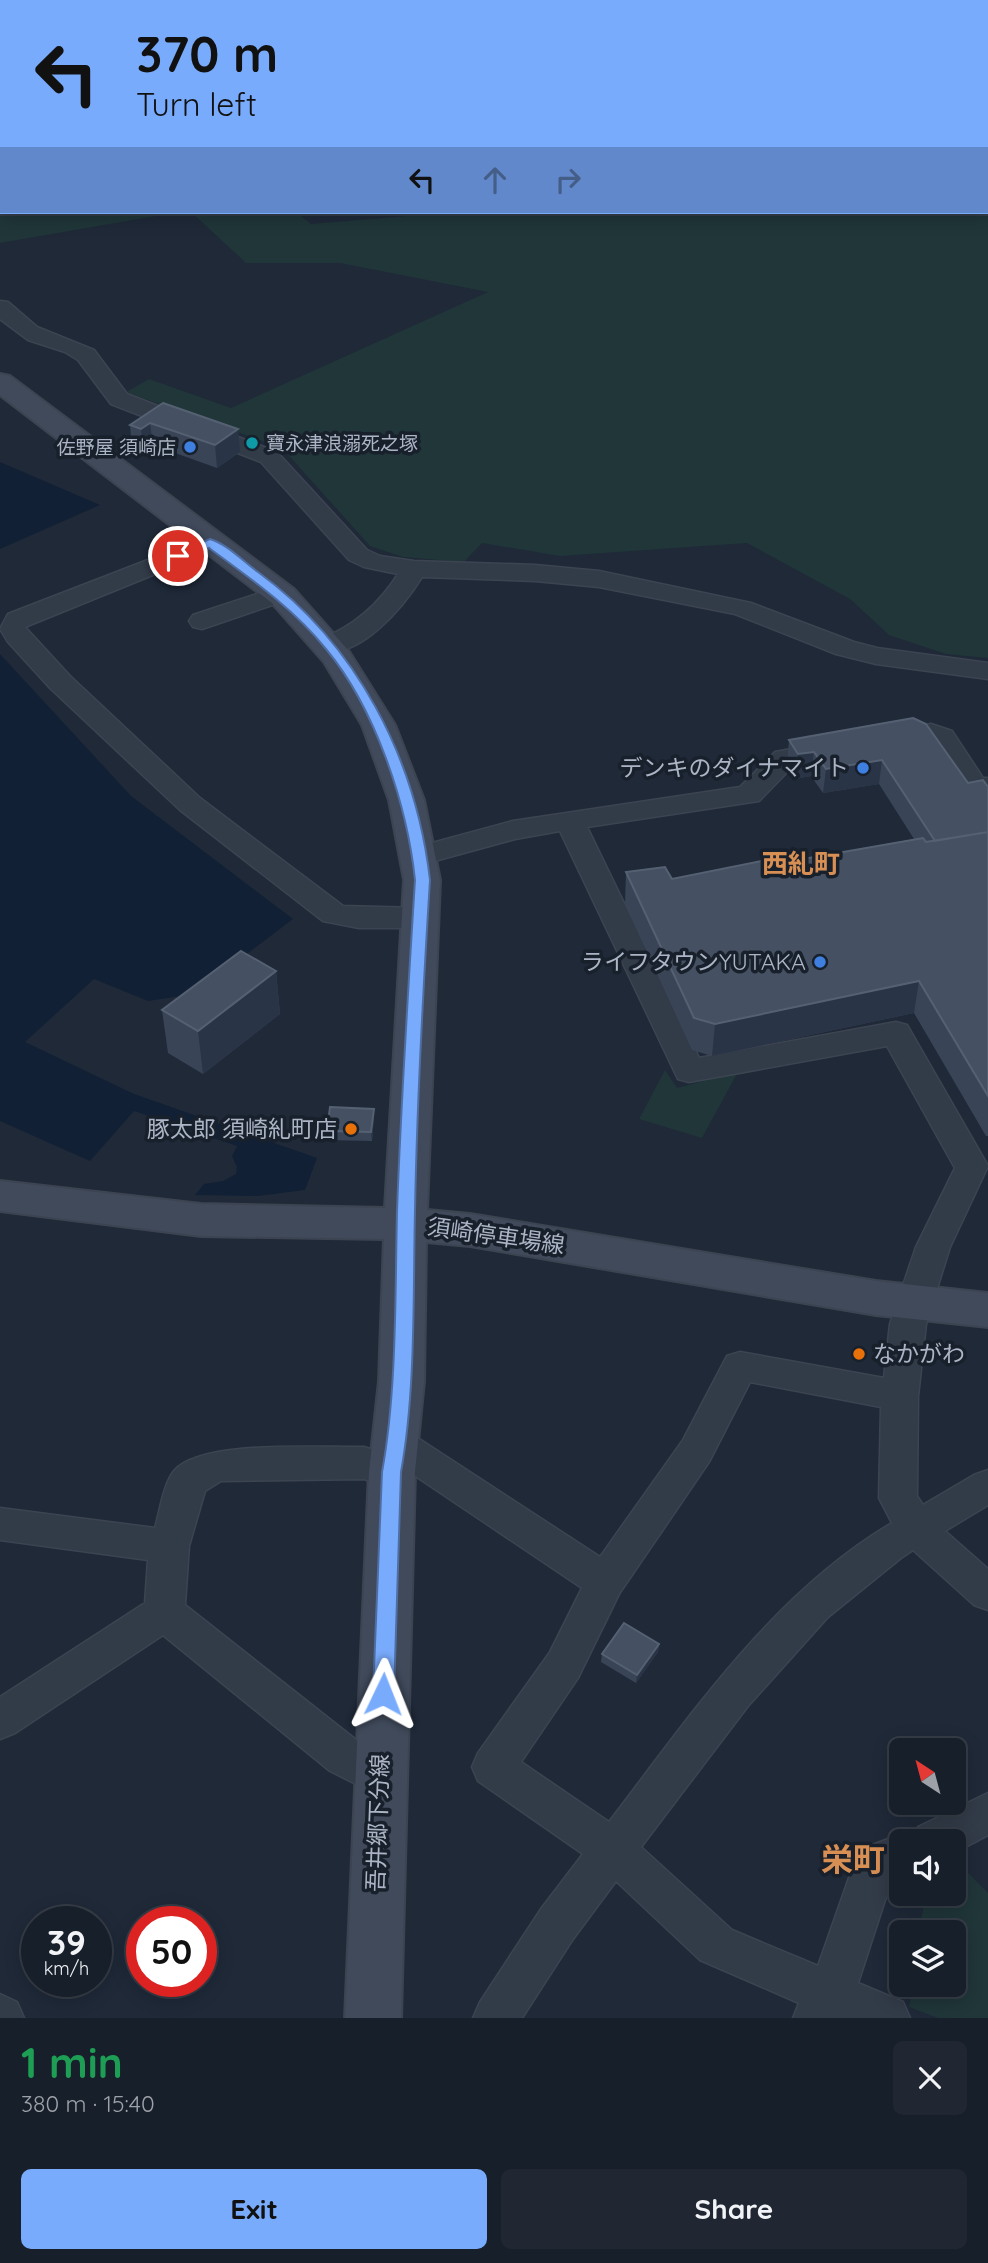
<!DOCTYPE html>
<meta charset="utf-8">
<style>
body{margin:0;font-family:Quicksand,"Noto Sans JP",sans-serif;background:#202732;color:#f1f3f6;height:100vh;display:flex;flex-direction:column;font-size:26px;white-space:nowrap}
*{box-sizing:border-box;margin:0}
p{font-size:23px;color:#9ea2a8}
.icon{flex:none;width:38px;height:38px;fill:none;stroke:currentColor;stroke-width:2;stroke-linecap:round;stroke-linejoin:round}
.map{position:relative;height:2018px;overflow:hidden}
.drawer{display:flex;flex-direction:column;background:#171f2a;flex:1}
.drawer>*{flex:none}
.top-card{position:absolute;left:0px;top:0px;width:989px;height:214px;box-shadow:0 4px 18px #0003,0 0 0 2px #363d47;background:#79abfd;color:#111;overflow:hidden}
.needle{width:46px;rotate:324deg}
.controls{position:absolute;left:889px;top:1738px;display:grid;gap:14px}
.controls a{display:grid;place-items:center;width:77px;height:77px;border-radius:10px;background:#171f2a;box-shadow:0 4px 18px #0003,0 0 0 2px #363d47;font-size:35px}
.speed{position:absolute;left:21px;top:1906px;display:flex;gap:14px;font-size:35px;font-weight:700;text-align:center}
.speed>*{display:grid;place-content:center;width:91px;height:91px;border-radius:50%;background:#171f2a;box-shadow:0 4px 18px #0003,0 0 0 2px #363d47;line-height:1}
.speed small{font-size:18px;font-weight:400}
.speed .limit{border:10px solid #d22;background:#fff;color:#111}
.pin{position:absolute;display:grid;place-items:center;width:60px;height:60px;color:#fff;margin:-30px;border:4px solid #fff;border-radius:50%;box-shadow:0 2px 7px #0007}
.me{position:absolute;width:77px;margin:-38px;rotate:2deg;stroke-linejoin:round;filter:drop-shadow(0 0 5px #0008)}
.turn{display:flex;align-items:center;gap:24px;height:147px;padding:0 21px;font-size:32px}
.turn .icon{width:91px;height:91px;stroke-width:2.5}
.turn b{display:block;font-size:49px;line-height:60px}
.lanes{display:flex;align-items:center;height:66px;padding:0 21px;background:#0003;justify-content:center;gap:35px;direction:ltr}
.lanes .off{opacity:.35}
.round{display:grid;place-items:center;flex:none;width:74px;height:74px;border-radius:10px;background:#202732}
.summary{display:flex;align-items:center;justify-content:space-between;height:119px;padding:0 21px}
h1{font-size:42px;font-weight:700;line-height:52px;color:#1e9e55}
.action{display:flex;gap:14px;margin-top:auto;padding:14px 21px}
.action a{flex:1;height:80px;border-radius:10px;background:#79abfd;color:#111;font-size:28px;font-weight:700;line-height:80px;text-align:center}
.action a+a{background:#202732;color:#f1f3f6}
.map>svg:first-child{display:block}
.green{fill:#203639}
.water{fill:#122035}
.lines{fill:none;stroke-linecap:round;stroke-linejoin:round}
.street-casing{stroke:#3c4451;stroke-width:3}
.secondary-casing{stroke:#3c4451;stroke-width:4}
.street{fill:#323b48;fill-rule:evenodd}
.secondary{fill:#404a5b;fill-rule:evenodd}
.wall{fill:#394557}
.shaded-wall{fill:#293546}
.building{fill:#455163;stroke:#556172;stroke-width:2}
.route{fill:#79abfd;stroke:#4f6fa4;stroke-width:2}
.culture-dot{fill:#0f9aa8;stroke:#18202c;stroke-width:2.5}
.shop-dot{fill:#3f7fe0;stroke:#18202c;stroke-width:2.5}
.food-dot{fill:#e8710a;stroke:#18202c;stroke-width:2.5}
.labels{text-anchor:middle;stroke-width:7;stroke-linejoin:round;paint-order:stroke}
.far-poi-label{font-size:19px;fill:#acb5c5;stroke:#18202c;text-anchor:start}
.poi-label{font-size:23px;fill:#acb5c5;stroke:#18202c;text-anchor:end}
.street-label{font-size:23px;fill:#acb5c5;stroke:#18202c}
.quarter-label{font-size:26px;font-weight:bold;fill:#d88f54;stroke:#18202c}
.near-quarter-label{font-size:32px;font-weight:bold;fill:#d88f54;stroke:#18202c}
</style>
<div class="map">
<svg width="988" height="2018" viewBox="0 0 988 2018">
<rect width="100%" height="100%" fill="#1f2938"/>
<!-- green -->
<path class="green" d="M0 0H988V658L946 654 889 635 850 599 747 543 560 556 482 543 464 562 403 557 370 546 282 448 126 392 149 379 231 408 488 292 340 263H246L191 212H296L311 224 455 212H987V2H2L0 19Z
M0 43 2 212H179L0 243Z
M665 1070 677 1088 738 1072 702 1138 639 1119Z
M954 1859 988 1893V2018H938L909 2007 914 1985 954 1984V1932H918L927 1894H954Z"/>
<!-- water -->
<path class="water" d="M0 462 100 505 0 549Z
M0 654 131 796 293 919 194 994 148 1001 94 979 25 1042 134 1094 317 1158 305 1190 258 1196 195 1195 204 1184 223 1181 236 1174 237 1167 232 1156 237 1146 134 1111 90 1161 0 1121Z"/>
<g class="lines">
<!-- street casing -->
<g class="street-casing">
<path id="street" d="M0 301 8 302 37 327 94 350 127 394 277 452 367 550 380 556 414 561 535 565 599 571 751 603 854 642 877 648 988 663V679L876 664 836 654 735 614 599 587 535 581 422 577C404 606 360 660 321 651L317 645 321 639C354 626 379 604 398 574L364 567 349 560 261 462 111 404 78 360 65 352 28 340 0 319Z
M210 536 219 538 222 543 219 548 25 627 70 676 200 798 343 906 420 908 431 911 435 918 431 925 420 928H359L323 921 180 810 50 688 8 642 0 629 8 614Z
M281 586 290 589 294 594 290 599 202 629 193 627 189 621 193 615Z
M931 724 952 731 983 778H988V796L964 793 932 743 928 741 891 747 881 745 877 739 881 733Z
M830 742 840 744 844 750 840 756 794 765 759 801 587 827 699 1058 896 1022 907 1025 988 1166 950 1247 926 1324 918 1396 917 1496 923 1505 974 1475 988 1470V1505L945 1531 988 1569V1610L974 1605 913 1550 901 1558 828 1617 748 1706 641 1847 732 1930 818 1966 850 1875 870 1846 901 1834 913 1838 918 1827 988 1793V1835L954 1853V1841H901V1875L885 1900 858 1983 903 2002 910 2018H793L799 2003 700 1960 616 1881 573 1939 522 2018H473L480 2002 541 1909 583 1854 478 1781 472 1767 478 1753 550 1652 582 1588 411 1473 405 1483 392 1488 364 1479 221 1481 205 1491 189 1546 185 1605 360 1743 395 1763 401 1777 395 1791 380 1796 330 1771 163 1635 15 1733 0 1739V1697L145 1603 148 1560 0 1540V1508L155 1528C160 1511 163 1485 174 1471 201 1439 322 1448 364 1447L383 1453 378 1444 384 1433 397 1429 410 1433 600 1557 683 1440 727 1356 740 1352 884 1378 890 1324 916 1247 955 1168 887 1046 689 1082 678 1079 560 831 515 839 420 865 410 863 405 856 410 849 513 821 740 787 775 752ZM750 1382 881 1407 879 1498 892 1523C773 1593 691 1715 609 1822L521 1762 578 1678 619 1594 709 1462Z
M0 1994 17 2002 24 2018H0Z"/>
</g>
<!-- secondary casing -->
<g class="secondary-casing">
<path id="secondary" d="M0 374 10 376 294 589 348 650 395 725 424 800 440 880 427 1210 470 1214 876 1281 988 1293V1327L876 1315 470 1246 426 1242 424 1381 415 1472 401 2018H345L369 1472 379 1381 384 1239 201 1236 0 1211V1181L201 1204 385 1208 404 880 389 800 362 725 324 662 272 603 0 395Z"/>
</g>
<!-- street -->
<use href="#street" class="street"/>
<!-- secondary -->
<use href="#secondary" class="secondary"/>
</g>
<!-- wall -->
<path class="wall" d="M163 403 240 452 217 468 153 445 143 452 132 448 130 425Z
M913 718 968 783 988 787V1136H986L914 1013 712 1056 692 1050 625 904 626 872 672 879 803 859 914 839 879 784 823 793 811 776 795 779 787 764 789 740Z
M276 971 280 1014 203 1074 168 1053 162 1010Z
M374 1109V1117L372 1141 327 1140V1131Z
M659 1644 658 1652 636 1683 601 1662 602 1654Z"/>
<!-- shaded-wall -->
<path class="shaded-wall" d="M150 423 153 445 143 452 141 429Z
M238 429 240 452 217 468 215 445Z
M814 752 811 776 795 779 798 754Z
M882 760 879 784 823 793 826 769Z
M276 971 280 1014 203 1074 198 1031Z
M919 981 914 1013 712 1056 715 1024Z
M374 1109V1117L372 1141 371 1132Z
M659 1644 658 1652 636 1683 637 1675Z"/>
<!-- building -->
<path class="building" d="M163 403 238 429 215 445 150 423 141 429 130 425Z
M913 718 926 724 968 783 983 780 988 787V832L935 841 882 760 826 769 814 752 798 754 789 740Z
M988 832V1096L919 981 715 1024 694 1018 626 872 665 867 672 879 802 853 803 859 923 838 926 842Z
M241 951 276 971 198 1031 162 1010Z
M330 1107 374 1109 371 1132 327 1131Z
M624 1623 659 1644 637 1675 602 1654Z"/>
<!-- route -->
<path class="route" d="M210 539C227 544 244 562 258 572 357 644 416 759 430 880 423 991 417 1101 415 1211 413 1295 416 1390 401 1472L394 1694 391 1700 383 1703 376 1700 373 1694 382 1472C397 1390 395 1295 397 1211 401 1101 408 991 415 880 407 804 375 708 326 649 293 608 251 579 209 548L178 560 171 556Z"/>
<!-- markers -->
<circle class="culture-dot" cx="252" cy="443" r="7"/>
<g class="shop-dot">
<circle cx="190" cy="447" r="7"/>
<circle cx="863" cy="768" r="7"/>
<circle cx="820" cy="962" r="7"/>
</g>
<g class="food-dot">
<circle cx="351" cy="1129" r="7"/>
<circle cx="859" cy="1354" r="7"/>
</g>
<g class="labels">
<!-- far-poi labels -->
<g class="far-poi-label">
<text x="266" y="450">寶永津浪溺死之塚</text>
<text x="176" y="454" text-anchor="end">佐野屋 須崎店</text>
</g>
<!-- poi labels -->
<g class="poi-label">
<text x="849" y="776">デンキのダイナマイト</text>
<text x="806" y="970">ライフタウンYUTAKA</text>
<text x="337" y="1137">豚太郎 須崎糺町店</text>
<text x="873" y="1362" text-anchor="start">なかがわ</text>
</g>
<!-- street labels -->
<g class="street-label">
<text transform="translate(496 1236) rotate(8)" y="8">須崎停車場線</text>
<text transform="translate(378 1823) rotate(-88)" y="8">吾井郷下分線</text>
</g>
<!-- quarter labels -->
<g class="quarter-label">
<text x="801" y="873">西糺町</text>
</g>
<!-- near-quarter labels -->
<g class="near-quarter-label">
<text x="853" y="1871">栄町</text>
</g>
</g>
</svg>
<div class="controls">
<a><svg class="needle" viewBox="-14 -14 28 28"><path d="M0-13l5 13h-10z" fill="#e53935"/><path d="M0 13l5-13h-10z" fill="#9ea2a8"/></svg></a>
<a><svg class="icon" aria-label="sound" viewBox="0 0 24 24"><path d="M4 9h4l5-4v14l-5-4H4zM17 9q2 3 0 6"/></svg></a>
<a><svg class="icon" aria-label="layers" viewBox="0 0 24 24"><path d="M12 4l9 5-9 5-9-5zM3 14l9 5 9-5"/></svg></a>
</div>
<div class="speed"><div>39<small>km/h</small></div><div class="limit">50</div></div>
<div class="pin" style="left:178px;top:556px;background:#d93025"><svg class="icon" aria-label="arrive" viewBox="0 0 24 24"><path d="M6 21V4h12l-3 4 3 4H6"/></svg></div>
<svg class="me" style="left:383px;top:1694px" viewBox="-20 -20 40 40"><path d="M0-17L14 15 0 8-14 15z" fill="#79abfd" stroke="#fff" stroke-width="4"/></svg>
<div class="top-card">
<div class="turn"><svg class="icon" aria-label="left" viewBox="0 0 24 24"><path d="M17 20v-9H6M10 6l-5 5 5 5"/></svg><div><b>370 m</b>Turn left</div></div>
<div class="lanes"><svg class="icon" aria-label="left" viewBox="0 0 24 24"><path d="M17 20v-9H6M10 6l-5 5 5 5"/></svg><svg class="icon off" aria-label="ahead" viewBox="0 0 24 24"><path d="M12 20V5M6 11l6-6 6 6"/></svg><svg class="icon off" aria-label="right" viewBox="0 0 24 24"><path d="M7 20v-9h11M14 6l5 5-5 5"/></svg></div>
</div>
</div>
<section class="drawer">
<div class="summary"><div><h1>1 min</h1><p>380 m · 15:40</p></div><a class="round"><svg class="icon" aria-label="close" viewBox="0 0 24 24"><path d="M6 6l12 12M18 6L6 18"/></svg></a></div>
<div class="action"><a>Exit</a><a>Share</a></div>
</section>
